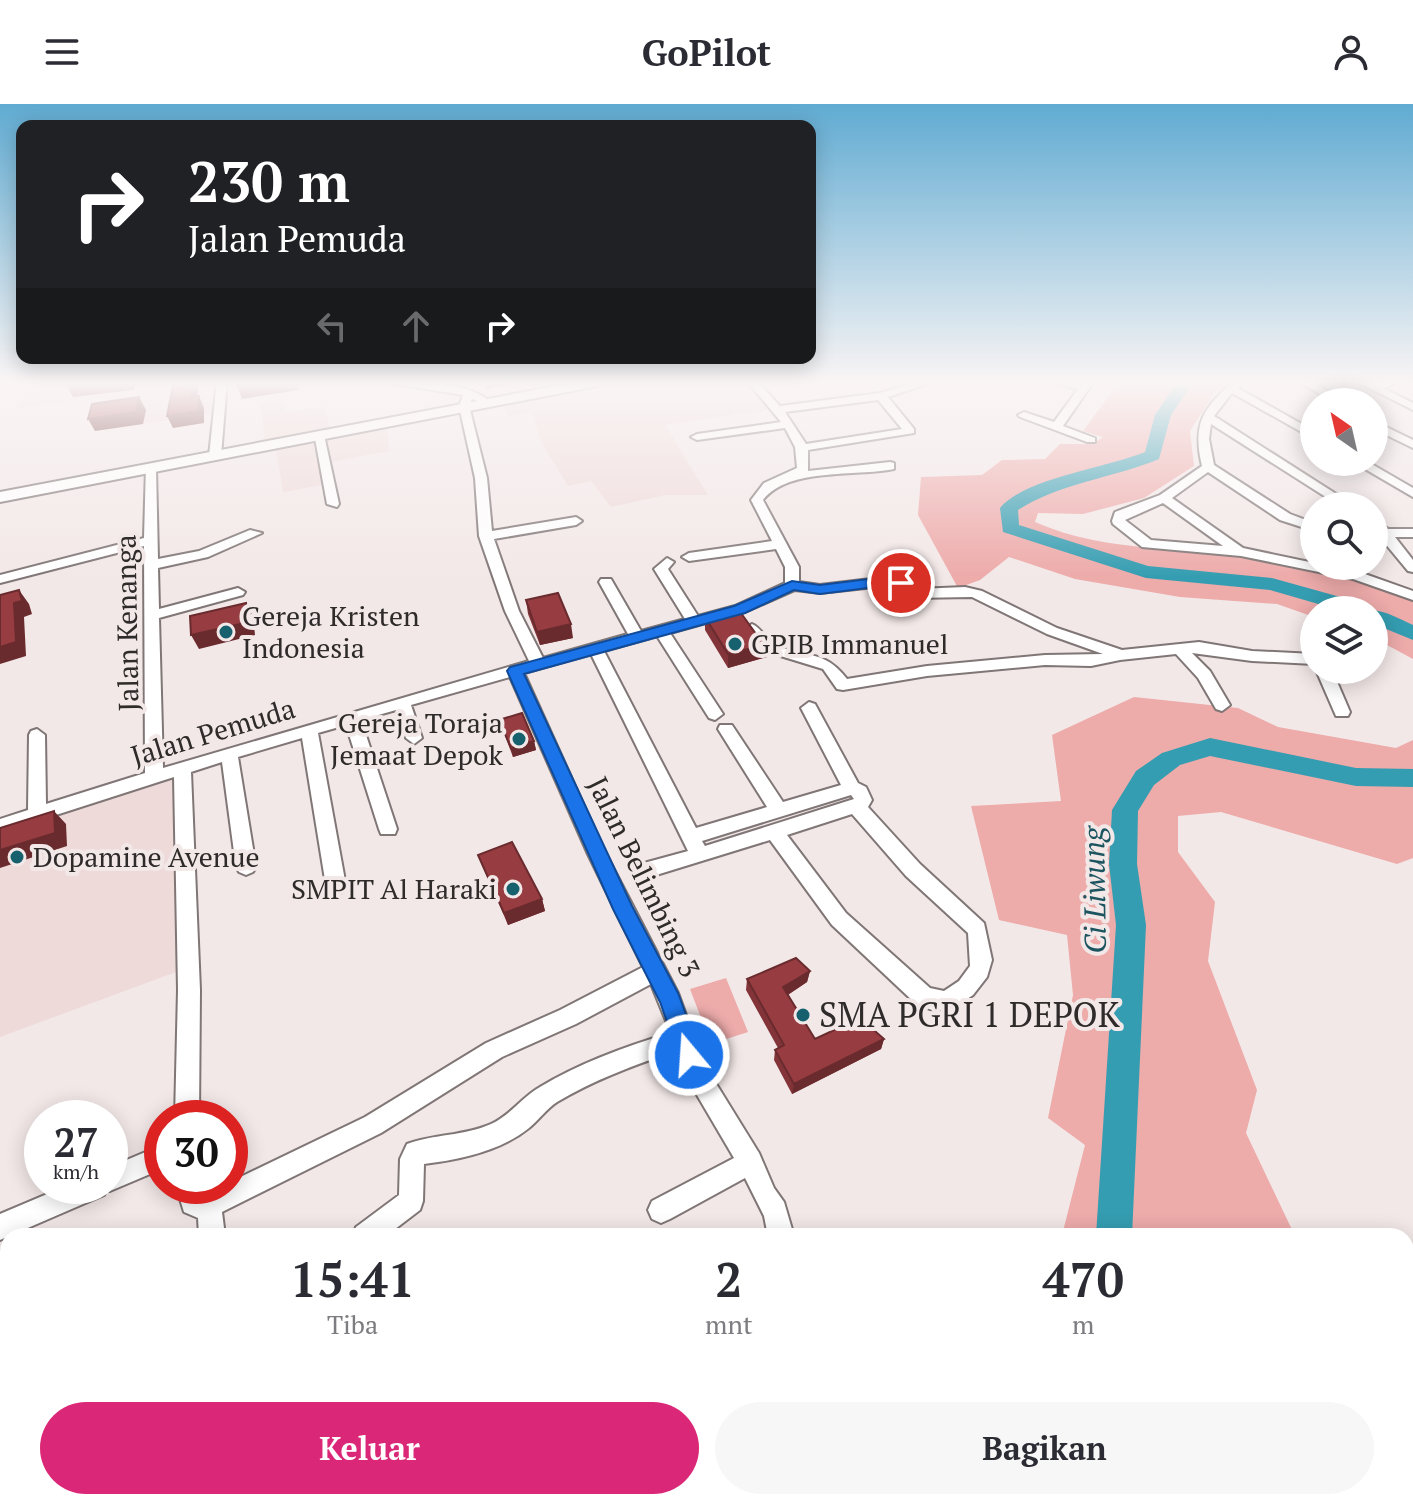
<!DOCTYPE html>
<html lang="id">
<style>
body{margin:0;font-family:"PT Serif",serif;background:#f7f7f7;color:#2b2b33;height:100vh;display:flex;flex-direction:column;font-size:30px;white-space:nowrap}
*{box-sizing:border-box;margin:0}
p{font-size:26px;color:#7c7c81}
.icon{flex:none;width:44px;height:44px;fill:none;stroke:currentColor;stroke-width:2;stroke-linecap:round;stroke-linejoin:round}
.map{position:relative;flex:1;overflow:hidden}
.drawer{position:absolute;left:0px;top:1124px;width:1414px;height:282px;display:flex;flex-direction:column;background:#fff;border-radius:24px 24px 0 0;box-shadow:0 4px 20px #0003}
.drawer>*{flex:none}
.hud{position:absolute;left:16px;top:16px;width:800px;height:244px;border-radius:16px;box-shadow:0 4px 20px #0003;background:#202124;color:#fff;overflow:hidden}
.needle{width:52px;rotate:326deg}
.tools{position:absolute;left:1300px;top:284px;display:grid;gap:16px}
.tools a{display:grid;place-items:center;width:88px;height:88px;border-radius:50%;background:#fff;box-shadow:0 4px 20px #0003;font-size:40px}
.speed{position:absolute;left:24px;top:996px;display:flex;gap:16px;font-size:40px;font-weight:700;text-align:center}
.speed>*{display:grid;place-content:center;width:104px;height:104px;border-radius:50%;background:#fff;box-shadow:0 4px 20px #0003;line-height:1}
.speed small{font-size:20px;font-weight:400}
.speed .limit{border:12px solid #d22;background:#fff;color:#111}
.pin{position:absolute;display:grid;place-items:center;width:68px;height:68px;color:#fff;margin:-34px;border:4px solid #fff;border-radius:50%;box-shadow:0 2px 8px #0007}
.me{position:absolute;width:88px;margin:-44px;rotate:342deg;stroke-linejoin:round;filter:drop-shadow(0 0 6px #0008)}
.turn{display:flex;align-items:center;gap:28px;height:168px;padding:0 40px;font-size:36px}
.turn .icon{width:104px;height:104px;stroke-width:2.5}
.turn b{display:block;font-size:56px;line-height:68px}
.lanes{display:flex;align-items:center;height:76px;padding:0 40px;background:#0003;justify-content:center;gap:40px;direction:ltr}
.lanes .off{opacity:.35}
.eta{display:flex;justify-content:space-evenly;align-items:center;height:136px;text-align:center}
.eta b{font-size:48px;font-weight:700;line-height:56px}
.primary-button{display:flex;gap:16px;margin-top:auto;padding:16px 40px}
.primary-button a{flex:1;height:92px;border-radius:48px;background:#db2777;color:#fff;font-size:32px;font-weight:700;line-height:92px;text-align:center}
.primary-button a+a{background:#f7f7f7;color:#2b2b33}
header{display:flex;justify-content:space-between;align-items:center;height:104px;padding:0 40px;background:#fff;font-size:36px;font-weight:700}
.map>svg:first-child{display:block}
.built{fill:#eedad9}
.green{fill:#edabaa}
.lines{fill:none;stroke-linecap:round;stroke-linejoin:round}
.river{fill:#359db1;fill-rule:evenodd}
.minor-casing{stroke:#7f7675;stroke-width:4}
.major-casing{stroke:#7f7675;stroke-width:4}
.minor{fill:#fff;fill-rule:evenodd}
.major{fill:#fff;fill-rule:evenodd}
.wall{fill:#823439}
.shaded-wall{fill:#6a2b2e}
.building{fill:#973d42;stroke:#6a2b2e;stroke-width:2}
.route{fill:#1a73e8;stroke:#114b97;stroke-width:2}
.poi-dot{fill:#17616f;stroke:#f3e8e8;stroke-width:3}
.labels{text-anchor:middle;stroke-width:8;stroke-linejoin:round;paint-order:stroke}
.poi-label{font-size:28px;fill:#2f2b2b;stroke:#f3e8e8;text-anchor:start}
.street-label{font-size:28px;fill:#2f2b2b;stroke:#f3e8e8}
.water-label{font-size:30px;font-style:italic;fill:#1c5560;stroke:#f3e8e8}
.near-poi-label{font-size:34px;fill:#2f2b2b;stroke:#f3e8e8;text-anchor:start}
</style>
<header><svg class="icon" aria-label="menu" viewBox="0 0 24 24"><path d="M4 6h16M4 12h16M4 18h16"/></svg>GoPilot<svg class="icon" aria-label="person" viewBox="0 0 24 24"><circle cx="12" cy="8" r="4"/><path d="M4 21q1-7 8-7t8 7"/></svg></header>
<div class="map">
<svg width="1413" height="1405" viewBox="0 0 1413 1405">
<rect width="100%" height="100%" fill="#f3e8e8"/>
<!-- built -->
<path class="built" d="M31 277H219L215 309 95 327 106 294 17 304Z
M465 277H757L748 279 767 306 665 321 708 391H665L611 403 591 377 568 382 542 340 532 309 509 312 498 293 483 296 478 287Z
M283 297 285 308 324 303 331 327 386 315 389 347 326 359 328 380 283 388 275 340H265L261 300Z
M187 658V864L0 933V721Z"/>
<!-- green -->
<path class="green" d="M1120 277H1222L1190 327 1194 362 1144 394 1083 410 1038 409 1035 418C1117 454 1204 440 1290 455 1332 463 1373 474 1413 492V555L1374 534V506H1314V513L1277 500 1180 493 1075 475 1009 453 980 476 958 484 918 411 921 373 982 371 1002 356 1045 355 1060 340H1093L1103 333 1083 327Z
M1134 593 1238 604 1278 623 1396 644 1413 636V754L1397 760 1221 708 1178 712V748L1215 798 1208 857 1257 986 1246 1029 1295 1132H1011L1014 1127 1062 1131 1085 1041 1048 1014 1073 891 1067 831 999 816 971 702 1061 697 1052 631Z
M726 874 748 928 711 940 690 885Z
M1406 1154H1413V1405H1021L1024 1398H1406Z"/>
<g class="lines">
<!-- river -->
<path class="river" d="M1178 277H1194L1171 311 1159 355C1113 374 1060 379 1018 406L1019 421 1148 462 1272 474 1369 501 1372 506C1386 507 1400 515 1413 521V536L1374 520V506H1339L1270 486 1146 474 1003 428 1000 404C1025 374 1106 364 1145 348L1155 311Z
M1210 634 1356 664 1413 665V683L1356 682 1210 652 1180 661 1154 681 1138 707 1137 760 1146 821 1132 1132H1096L1116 821 1109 760 1112 706 1136 667 1162 649Z
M1077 1398H1121L1120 1405H1076Z"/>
<!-- minor casing -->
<g class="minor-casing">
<path id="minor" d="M217 277H227L221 352 215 356 209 352Z
M391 277C421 277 466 278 490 297L485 300 472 295 469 302 487 374 492 427 576 413 582 417 576 421 494 435 519 507 543 554 628 530 599 478 601 475H611L641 527 685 515 654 465 667 454 674 458 668 465 698 512 735 502 785 479V463L776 445 689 457 682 453 689 449 772 437 751 396 764 379 797 364 795 343 785 324 697 336 691 333 697 330 781 318 747 277H757L780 302 880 289 921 277H936L888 293 914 325V329L808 346V367L890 358 894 359V365C855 373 789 363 763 396L799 463V478L820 481 896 472 916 485 965 483 982 487 1057 524 1122 546 1199 538 1252 547 1314 550V560L1252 557 1192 549 1210 567 1230 601 1222 607 1216 605 1198 574 1176 550 1120 556 1091 562 1045 561 927 572 843 586 837 585 823 565 761 546 745 525 752 520C762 524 765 536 775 541 806 554 824 545 847 575L927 562 1045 551 1103 550 1047 530 972 493 913 494 893 481 820 489 795 486 745 508 670 529 723 610 715 616 709 614 657 532 604 547 696 724 767 703 718 625 720 621H732L783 698 841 681 801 604 809 598 815 600 858 679 866 683 872 696 868 703 920 760 984 819 992 856 987 873 973 891 955 903 935 907 927 904 914 898 832 821 770 736 640 776 633 774 630 768 633 762 688 747 591 550 524 569 605 748 678 889 704 960 759 1049 774 1084 784 1098 794 1132H768L764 1112 745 1074 670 1115 661 1119 652 1115 648 1106 652 1097 734 1054 687 974 677 947C636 960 594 976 557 998 546 1005 539 1016 529 1024 501 1047 459 1056 424 1060L423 1097 420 1106 386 1132H352L356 1123 399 1091 400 1055 407 1040C434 1030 464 1032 491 1020 511 1011 522 993 540 983 580 959 626 942 671 929L651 880 576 920 502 953 381 1029 222 1108 225 1132H199L198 1114 184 1108 176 1082H200L203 1090 221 1082H230V1078L365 1013 486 939 560 906 643 863 587 748 510 573 411 601 422 634 414 640 406 634 396 606 361 616 397 725 395 730H381L379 725 346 621 318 629 346 782 343 788 336 790 329 788 326 782 302 634 238 653 256 763 253 768 246 771 239 768 236 763 222 658 191 668 200 886 199 1014H175L178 886 174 673 0 729V715L28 706 29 631 31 627 37 625 45 631 46 700 145 669 144 442 0 479V471L144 434 146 361 156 364 158 455 199 447 250 426 262 429 208 453 158 464 159 505 238 484 245 488 243 491 159 514 163 664 529 557 505 507 479 432 475 374 459 302 463 291 396 280ZM878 296 902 325 806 340 785 308ZM851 691 854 695 705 742 702 737ZM852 710 906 772 968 829 970 862 959 877 944 887 930 884 846 809 787 731Z
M1048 277 1082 279 1094 277 1063 322 1095 334V338H1087L1020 313 1018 311 1024 308 1054 318 1078 285Z
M1234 277H1245L1238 284 1314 327V335L1232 289 1214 312 1355 402H1340L1211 320 1209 335 1214 361 1290 410 1314 419V427L1280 416 1208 368 1172 394 1243 444 1314 459V462L1362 469 1413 487V496L1353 475 1241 452 1142 443 1113 420 1112 417 1115 408 1160 391 1202 362C1192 320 1203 304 1234 277ZM1163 399 1223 442 1151 436 1125 416Z
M1297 277H1310L1347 298H1334Z
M1355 277 1374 280 1402 277 1383 284 1413 299V306Z
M1374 317 1413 336V344L1374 325Z
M314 329 324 331 339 400 337 403 327 400Z
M1353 358H1368L1413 384V393Z
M1374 415 1388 425H1413V433H1395L1413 456V468L1408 467 1374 426Z
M1316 566H1332L1350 608 1348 612H1336Z
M162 1041V1065L110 1087 106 1086 104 1091 0 1136V1110L66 1082H110V1063Z
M78 1398H119L116 1405H75Z
M211 1398H241L242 1405H212Z
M404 1398H453L456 1405H401Z
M888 1398H918L915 1405H885Z"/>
</g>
<!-- major casing -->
<g class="major-casing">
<path id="major" d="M582 277H610L603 281 0 398V388Z"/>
</g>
<!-- minor -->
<use href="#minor" class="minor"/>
<!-- major -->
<use href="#major" class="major"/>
</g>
<!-- wall -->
<path class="wall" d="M526 496 573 534 540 541 528 510Z
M705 513 767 553 728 564 705 526Z
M499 616 534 637 536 646 513 653Z
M478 751 542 795 545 807 508 821Z
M810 867 807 878 788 891 815 935H884L881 945 792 990 774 956 775 946 778 944 746 886 747 875Z"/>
<!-- shaded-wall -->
<path class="shaded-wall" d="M117 277H136L134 286 73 293 67 282Z
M193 277H199L196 305 191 293Z
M276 277H297L299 286 242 295 237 282Z
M485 277H531L486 285Z
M199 292 204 304V319L173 324 167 312Z
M139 293 146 306 143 320 95 327 88 315Z
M19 486 29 500 32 510 24 513 26 552 0 560V543Z
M246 499 253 512 255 531 199 545 191 531Z
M571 520 573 534 540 541 537 528Z
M768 540 767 553 728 564V550Z
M534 637 536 646 513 653 511 644Z
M54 707 66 720 67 742 0 764V746Z
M542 795 545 807 508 821 504 809Z
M810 867 807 878 781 895 783 883Z
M884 935 881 945 792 990 794 980Z"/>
<!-- building -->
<path class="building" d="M70 277H117L67 282Z
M174 277H193L191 293 199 292 198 307 167 312Z
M237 277H276L237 282Z
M139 293 136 308 88 315 92 300Z
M19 486 22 497 14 499 16 538 0 543V491Z
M558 489 571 520 537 528 526 496Z
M246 499 249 518 191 531 190 512Z
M738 505 759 534 768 540 728 550 705 513Z
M522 609 534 637 511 644 499 616Z
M54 707 55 729 0 746V724Z
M512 738 542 795 504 809 478 751Z
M796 854 810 867 783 883 815 935 860 914 884 935 794 980 775 946 784 941 747 875Z"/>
<!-- sky -->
<linearGradient id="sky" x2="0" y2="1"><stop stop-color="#60abd2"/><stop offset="0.59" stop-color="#faf5f5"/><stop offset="1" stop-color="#faf5f5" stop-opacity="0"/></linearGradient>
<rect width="1413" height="473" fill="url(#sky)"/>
<!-- route -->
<path class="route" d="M893 472 908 479 901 483 892 481 820 490 794 486 745 509 524 570 632 802 678 889 701 951 697 958 689 962 681 958 660 898 613 805 507 567 510 563 734 502 792 477 820 481Z"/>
<!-- markers -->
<g class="poi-dot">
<circle cx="226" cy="528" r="8"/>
<circle cx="735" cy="540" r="8"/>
<circle cx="519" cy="635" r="8"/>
<circle cx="17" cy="753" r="8"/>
<circle cx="513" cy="785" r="8"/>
<circle cx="803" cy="911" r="8"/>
</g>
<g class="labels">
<!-- poi labels -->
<g class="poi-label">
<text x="242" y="522">Gereja Kristen<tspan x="242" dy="32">Indonesia</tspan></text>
<text x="751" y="550">GPIB Immanuel</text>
<text x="503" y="629" text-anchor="end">Gereja Toraja<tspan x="503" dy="32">Jemaat Depok</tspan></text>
<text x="33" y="763">Dopamine Avenue</text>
<text x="497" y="795" text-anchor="end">SMPIT Al Haraki</text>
</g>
<!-- street labels -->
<g class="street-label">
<text transform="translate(127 519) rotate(-91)" y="10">Jalan Kenanga</text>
<text transform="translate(213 628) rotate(-17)" y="10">Jalan Pemuda</text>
<text transform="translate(644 773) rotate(64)" y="10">Jalan Belimbing 3</text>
</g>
<!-- water labels -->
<g class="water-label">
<text transform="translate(1095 786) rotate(-91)" y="10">Ci Liwung</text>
</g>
<!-- near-poi labels -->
<g class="near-poi-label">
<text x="819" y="923">SMA PGRI 1 DEPOK</text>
</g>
</g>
</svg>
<div class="tools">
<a><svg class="needle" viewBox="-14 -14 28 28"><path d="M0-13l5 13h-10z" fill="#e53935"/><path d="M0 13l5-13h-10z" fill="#7c7c81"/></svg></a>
<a><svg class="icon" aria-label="search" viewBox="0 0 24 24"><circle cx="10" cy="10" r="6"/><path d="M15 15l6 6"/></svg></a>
<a><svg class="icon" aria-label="layers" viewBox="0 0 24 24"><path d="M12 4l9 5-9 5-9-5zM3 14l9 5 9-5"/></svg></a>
</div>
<div class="speed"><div>27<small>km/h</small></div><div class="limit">30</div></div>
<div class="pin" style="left:901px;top:479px;background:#d93025"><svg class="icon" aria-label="arrive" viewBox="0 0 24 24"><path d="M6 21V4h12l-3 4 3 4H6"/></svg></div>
<svg class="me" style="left:689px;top:951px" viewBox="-20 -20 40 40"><circle r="17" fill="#1a73e8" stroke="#fff" stroke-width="3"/><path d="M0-11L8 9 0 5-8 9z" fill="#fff"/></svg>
<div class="hud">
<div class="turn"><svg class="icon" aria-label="right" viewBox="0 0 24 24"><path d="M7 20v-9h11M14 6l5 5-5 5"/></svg><div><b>230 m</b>Jalan Pemuda</div></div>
<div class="lanes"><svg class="icon off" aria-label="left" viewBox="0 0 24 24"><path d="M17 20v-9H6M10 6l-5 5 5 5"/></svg><svg class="icon off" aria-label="ahead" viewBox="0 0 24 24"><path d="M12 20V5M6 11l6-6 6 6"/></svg><svg class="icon" aria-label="right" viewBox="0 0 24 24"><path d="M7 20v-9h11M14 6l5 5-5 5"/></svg></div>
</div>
<section class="drawer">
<div class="eta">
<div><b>15:41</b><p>Tiba</p></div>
<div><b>2</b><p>mnt</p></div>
<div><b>470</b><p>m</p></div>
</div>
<div class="primary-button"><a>Keluar</a><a>Bagikan</a></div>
</section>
</div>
